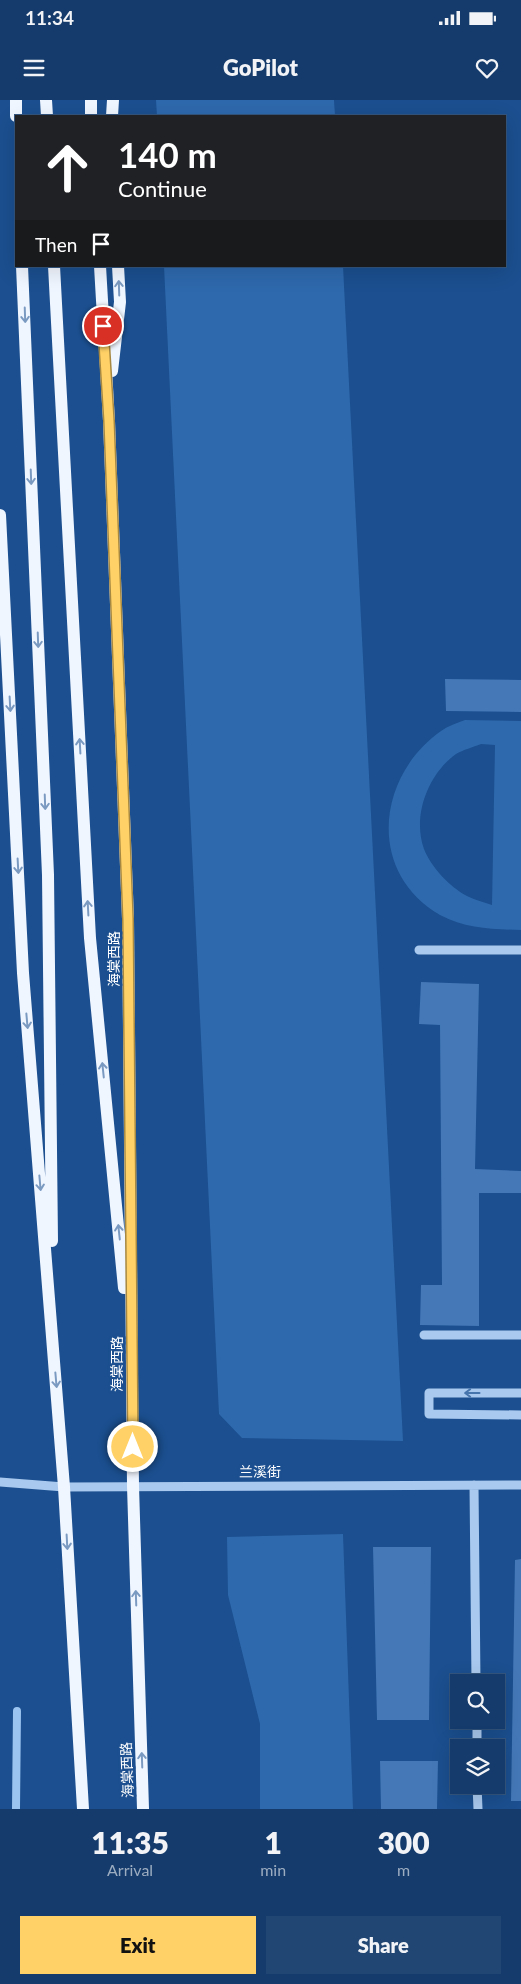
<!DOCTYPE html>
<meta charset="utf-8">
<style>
body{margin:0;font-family:Lato,"Noto Sans SC",sans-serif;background:#214673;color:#f1f3f6;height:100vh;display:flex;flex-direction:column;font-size:19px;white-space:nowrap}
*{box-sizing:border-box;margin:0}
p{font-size:16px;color:#9dadc1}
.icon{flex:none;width:28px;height:28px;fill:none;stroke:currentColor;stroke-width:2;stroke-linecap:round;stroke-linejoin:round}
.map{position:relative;height:1709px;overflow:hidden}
.side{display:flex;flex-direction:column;background:#143b6b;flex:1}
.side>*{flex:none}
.top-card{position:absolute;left:15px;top:15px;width:491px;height:152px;border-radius:0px;box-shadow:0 5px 20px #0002,0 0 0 1px #33557e;background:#202124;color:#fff;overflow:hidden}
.buttons{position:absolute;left:450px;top:1574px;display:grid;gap:10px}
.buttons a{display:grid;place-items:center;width:55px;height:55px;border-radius:0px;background:#143b6b;box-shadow:0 5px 20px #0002,0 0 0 1px #33557e;font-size:25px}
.pin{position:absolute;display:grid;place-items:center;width:42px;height:42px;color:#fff;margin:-21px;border:2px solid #fff;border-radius:50%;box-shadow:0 1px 5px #0007}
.me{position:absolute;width:55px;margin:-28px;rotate:0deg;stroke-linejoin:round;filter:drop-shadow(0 0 4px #0008)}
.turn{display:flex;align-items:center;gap:18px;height:105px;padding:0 20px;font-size:22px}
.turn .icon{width:65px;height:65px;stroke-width:2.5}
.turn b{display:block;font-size:35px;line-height:42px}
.then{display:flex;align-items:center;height:48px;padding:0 20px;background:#0003;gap:10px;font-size:19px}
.eta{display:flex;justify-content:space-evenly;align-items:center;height:85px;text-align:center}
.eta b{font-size:30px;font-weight:800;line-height:35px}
.primary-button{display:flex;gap:10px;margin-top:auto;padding:10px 20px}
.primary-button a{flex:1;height:58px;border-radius:0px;background:#ffd166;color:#111;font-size:20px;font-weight:800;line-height:58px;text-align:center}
.primary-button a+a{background:#214673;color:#f1f3f6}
.status{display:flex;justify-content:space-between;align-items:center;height:35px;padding:0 25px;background:#143b6b;direction:ltr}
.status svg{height:14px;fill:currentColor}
header{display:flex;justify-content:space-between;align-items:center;height:65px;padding:0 20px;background:#143b6b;font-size:22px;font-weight:800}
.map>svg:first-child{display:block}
.green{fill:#2e69ad;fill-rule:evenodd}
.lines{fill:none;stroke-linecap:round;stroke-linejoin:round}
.stream{stroke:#9cc4f0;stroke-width:8}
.building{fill:#4478b7}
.minor{stroke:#a9c9ee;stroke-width:9}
.major{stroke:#f0f6ff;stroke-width:12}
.oneway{stroke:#7b9ac1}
.oneway2{stroke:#4674ac}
.route-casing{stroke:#a68842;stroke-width:12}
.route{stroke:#ffd166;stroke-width:9}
.labels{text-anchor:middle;stroke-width:5;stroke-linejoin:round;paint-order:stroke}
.street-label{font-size:14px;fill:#fff;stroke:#1b4f8f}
</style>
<div class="status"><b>11:34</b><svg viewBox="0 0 49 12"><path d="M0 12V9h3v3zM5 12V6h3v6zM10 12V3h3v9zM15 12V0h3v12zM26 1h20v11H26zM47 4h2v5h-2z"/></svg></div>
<header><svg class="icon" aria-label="menu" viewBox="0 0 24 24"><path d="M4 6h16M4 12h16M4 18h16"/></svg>GoPilot<svg class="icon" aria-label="heart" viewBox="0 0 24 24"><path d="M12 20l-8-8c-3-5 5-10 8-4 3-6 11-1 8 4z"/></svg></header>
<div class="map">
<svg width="521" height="1709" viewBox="0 0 521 1709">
<rect width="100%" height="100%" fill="#1b4f8f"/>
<!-- green -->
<path class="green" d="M156 0H334L335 16H157Z
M164 166H343L403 1341 242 1338 219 1314Z
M465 620 521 621V830C492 829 466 829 440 815 366 772 377 676 441 631 448 626 457 623 465 620ZM481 644 495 645 492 805C484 802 475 800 467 796 450 787 431 767 424 749 412 716 428 674 456 654 463 650 473 647 481 644Z
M343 1434 353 1709H260V1624L228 1495 227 1437Z"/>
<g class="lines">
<!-- stream -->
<path class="stream" d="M16 1709 17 1611"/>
</g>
<!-- building -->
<path class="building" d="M445 579 521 580V612L446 611Z
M421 882 479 884 475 1069 521 1071V1093H479V1226L420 1225 421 1185H442L440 925 419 924Z
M373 1447H431L429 1620H377Z
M521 1459V1701H511L515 1460Z
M380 1661H438L437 1709H381Z"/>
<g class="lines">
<!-- minor -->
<path class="minor" d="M419 850H521
M424 1235H521
M521 1293H429V1314L521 1315
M0 1382 64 1387 521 1385
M474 1385 476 1582
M477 1620V1648
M477 1685 478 1709"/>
<!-- major -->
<path class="major" d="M16 0V16
M46 0 47 16
M91 0V16
M112 16 113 0
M22 166 48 775 52 1141
M54 166 90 838 124 1188
M100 166 109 321 128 819 133 1386 143 1709
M112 271 120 202 118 166
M0 415 23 873 64 1387 83 1709"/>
</g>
<!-- one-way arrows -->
<defs><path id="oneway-shaft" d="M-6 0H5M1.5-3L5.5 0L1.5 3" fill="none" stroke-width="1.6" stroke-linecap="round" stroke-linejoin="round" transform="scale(1.25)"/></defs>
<g class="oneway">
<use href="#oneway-shaft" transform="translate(119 188) rotate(-92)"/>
<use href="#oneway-shaft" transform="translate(25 215) rotate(88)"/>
<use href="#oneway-shaft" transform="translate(31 377) rotate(88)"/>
<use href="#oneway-shaft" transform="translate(38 540) rotate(88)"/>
<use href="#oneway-shaft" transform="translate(10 604) rotate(87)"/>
<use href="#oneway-shaft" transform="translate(80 646) rotate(-93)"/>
<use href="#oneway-shaft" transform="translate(45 702) rotate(88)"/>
<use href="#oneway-shaft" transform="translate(18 766) rotate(87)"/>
<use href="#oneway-shaft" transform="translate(88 808) rotate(-93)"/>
<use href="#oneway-shaft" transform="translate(27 921) rotate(85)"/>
<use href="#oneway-shaft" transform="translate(103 970) rotate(-96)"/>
<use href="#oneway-shaft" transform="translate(40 1083) rotate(85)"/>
<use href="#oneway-shaft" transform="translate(119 1132) rotate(-96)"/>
<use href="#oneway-shaft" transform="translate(56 1280) rotate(85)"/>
<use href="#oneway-shaft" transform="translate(67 1442) rotate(87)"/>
<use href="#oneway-shaft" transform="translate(136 1498) rotate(-92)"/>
<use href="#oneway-shaft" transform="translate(142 1660) rotate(-92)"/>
</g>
<use class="oneway2" href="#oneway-shaft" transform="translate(472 1293) rotate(180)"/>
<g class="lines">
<!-- route casing -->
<g class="route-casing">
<path id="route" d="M103 226 109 321 128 819 133 1347"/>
</g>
<!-- route -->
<use href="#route" class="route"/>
</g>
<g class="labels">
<!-- street labels -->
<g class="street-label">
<text transform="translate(114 859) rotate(-90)" y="5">海棠西路</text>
<text transform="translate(117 1264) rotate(-90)" y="5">海棠西路</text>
<text x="260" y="1377">兰溪街</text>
<text transform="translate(127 1670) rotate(-92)" y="5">海棠西路</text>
</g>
</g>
</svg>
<div class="buttons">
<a><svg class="icon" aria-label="search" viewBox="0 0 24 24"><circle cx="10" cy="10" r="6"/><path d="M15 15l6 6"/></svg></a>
<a><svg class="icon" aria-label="layers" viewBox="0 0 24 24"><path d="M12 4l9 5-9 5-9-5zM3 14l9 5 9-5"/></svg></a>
</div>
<div class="pin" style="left:103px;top:226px;background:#d93025"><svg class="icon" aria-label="arrive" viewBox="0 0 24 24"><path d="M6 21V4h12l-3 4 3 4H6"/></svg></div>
<svg class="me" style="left:133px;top:1347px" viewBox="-20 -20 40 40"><circle r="17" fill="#ffd166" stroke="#fff" stroke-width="3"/><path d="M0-11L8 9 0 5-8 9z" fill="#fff"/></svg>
<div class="top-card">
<div class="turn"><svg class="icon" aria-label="ahead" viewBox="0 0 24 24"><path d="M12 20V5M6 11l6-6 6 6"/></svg><div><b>140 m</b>Continue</div></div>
<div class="then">Then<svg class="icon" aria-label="arrive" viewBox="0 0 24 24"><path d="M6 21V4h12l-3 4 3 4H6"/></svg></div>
</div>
</div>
<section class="side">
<div class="eta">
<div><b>11:35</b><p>Arrival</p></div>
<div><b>1</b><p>min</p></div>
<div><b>300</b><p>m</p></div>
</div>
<div class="primary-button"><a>Exit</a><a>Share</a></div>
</section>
